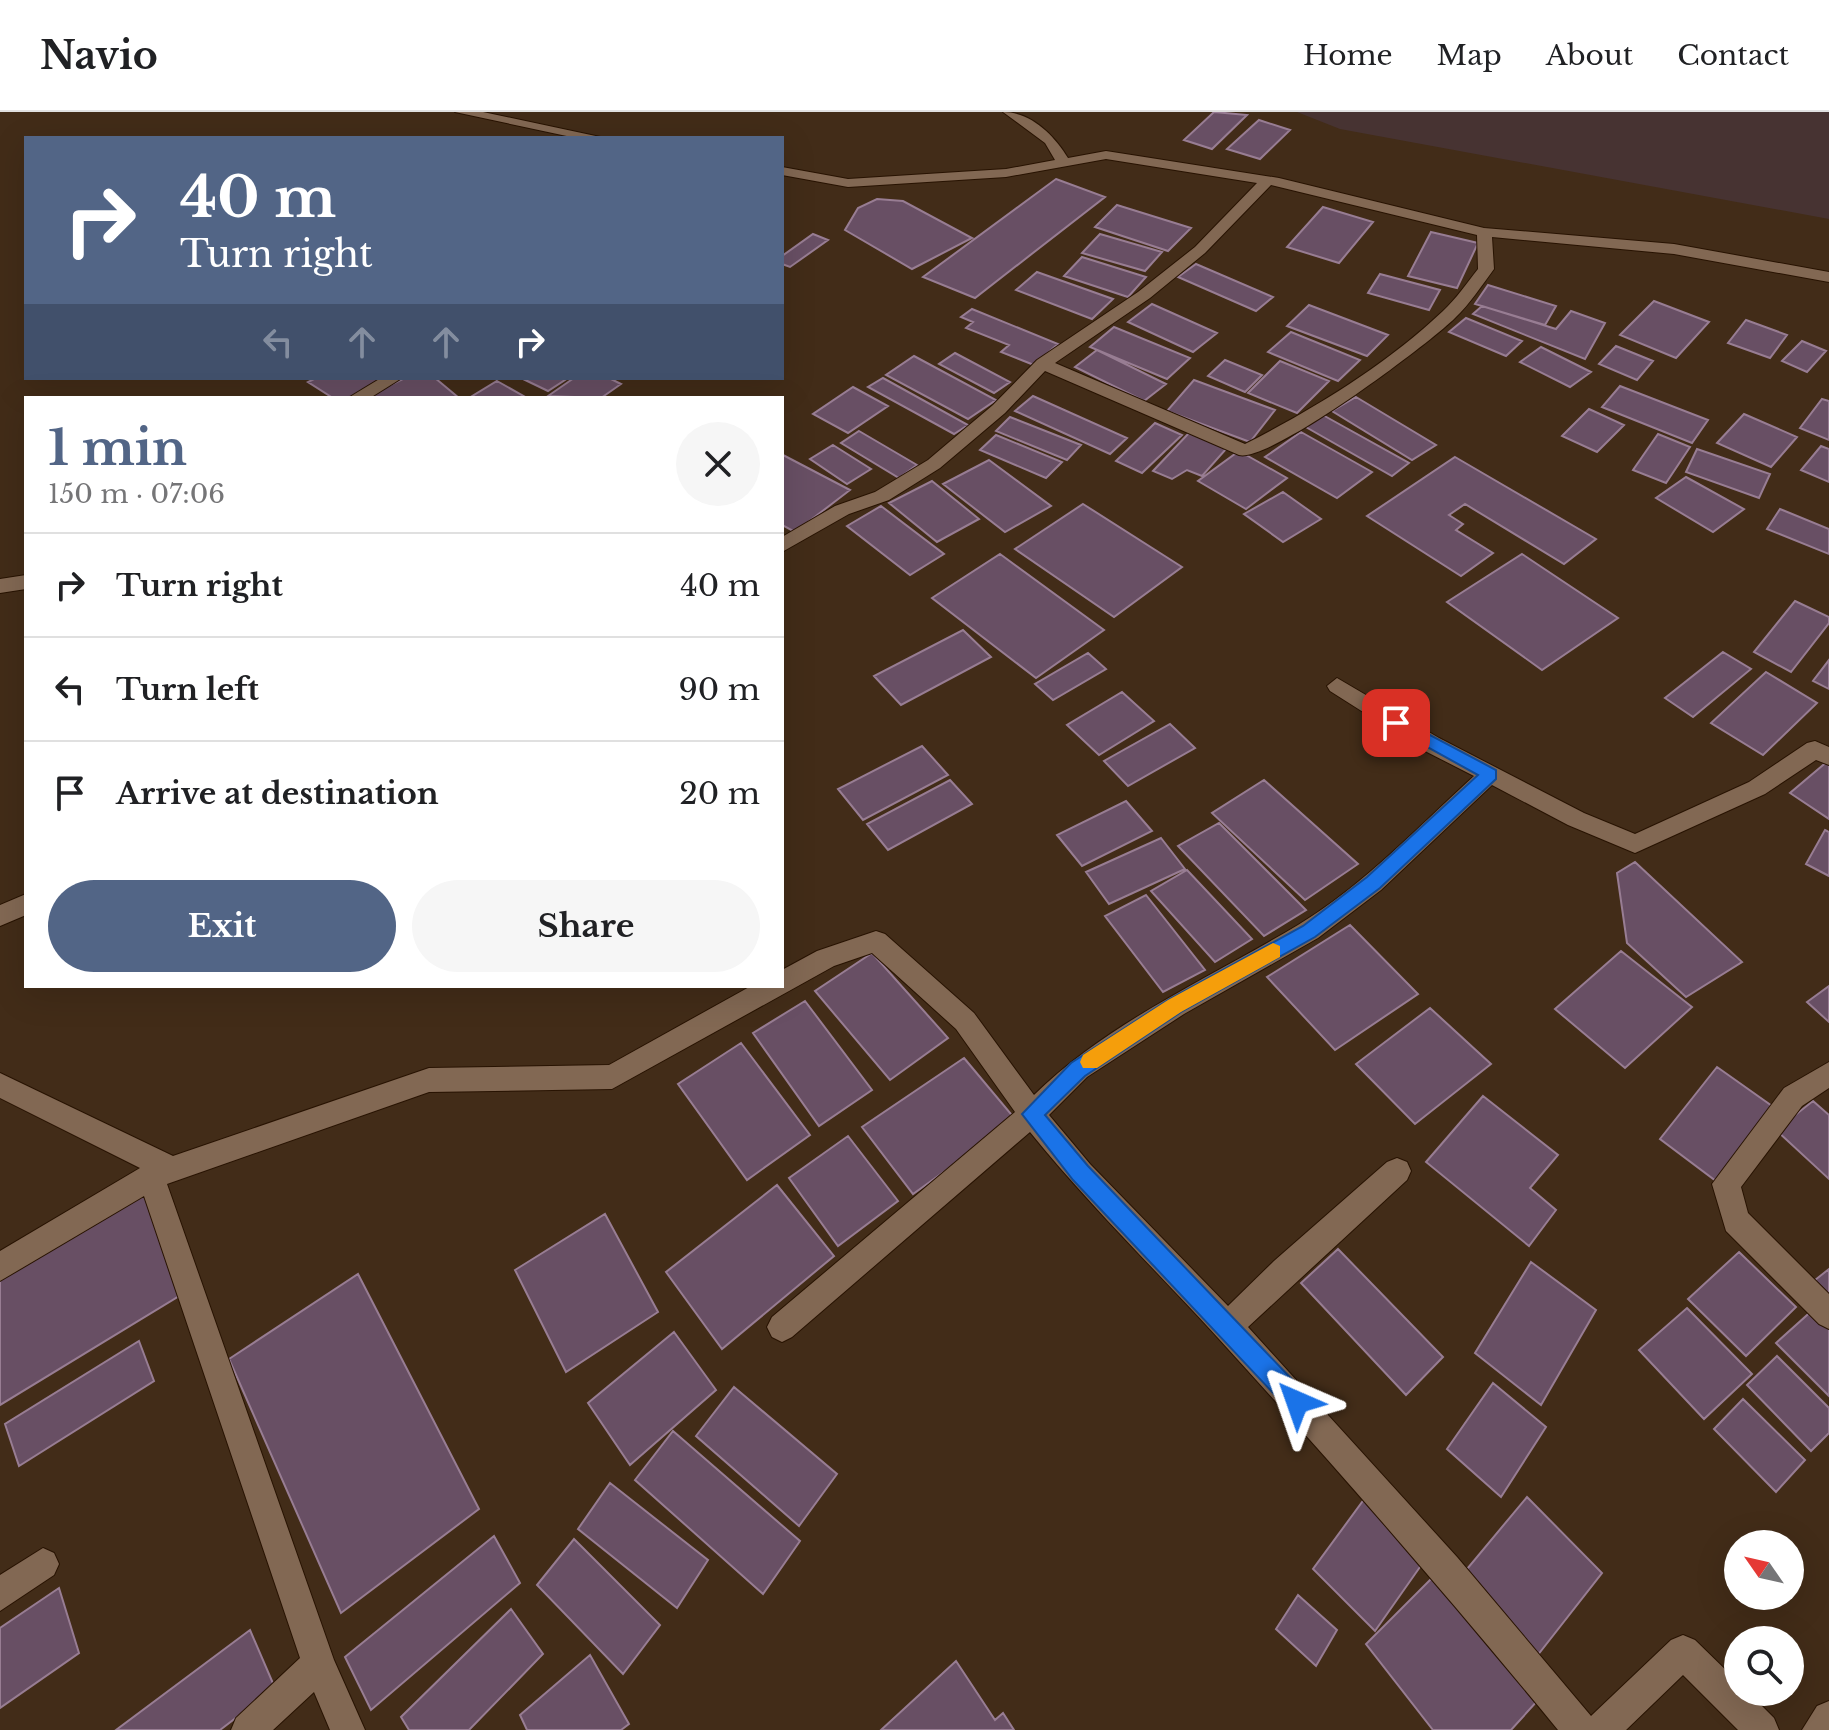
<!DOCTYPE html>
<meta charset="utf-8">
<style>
body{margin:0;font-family:"Libre Baskerville",serif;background:#f6f6f6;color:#202124;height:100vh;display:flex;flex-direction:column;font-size:30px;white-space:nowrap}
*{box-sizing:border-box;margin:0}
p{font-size:26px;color:#757577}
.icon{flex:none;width:44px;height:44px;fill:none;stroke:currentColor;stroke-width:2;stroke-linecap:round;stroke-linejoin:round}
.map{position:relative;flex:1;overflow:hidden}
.sheet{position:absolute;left:24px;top:284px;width:760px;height:592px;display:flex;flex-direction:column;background:#fff;border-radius:0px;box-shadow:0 8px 32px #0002}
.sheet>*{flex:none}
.guide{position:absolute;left:24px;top:24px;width:760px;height:244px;border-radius:0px;box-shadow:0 8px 32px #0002;background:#526586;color:#fff;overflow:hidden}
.needle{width:52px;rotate:304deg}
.fabs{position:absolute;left:1724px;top:1418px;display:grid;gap:16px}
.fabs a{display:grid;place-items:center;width:80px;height:80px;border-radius:50%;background:#fff;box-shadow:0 8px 32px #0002;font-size:40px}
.pin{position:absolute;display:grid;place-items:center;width:68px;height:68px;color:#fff;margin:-34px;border-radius:16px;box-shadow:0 4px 12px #0006}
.me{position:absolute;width:88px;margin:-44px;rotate:317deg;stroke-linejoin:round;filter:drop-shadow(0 0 6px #0008)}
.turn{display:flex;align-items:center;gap:28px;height:168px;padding:0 24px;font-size:36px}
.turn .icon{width:104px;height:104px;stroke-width:2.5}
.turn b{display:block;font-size:56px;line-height:68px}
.lanes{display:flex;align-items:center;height:76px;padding:0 24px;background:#0003;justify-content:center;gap:40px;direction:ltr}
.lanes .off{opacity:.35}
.round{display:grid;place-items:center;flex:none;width:84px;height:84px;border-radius:42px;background:#f6f6f6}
.head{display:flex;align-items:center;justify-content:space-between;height:136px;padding:0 24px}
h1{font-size:48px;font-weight:700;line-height:60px;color:#526586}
.button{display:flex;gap:16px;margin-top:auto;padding:16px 24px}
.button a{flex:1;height:92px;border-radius:48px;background:#526586;color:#fff;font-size:32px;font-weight:700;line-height:92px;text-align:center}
.button a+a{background:#f6f6f6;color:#202124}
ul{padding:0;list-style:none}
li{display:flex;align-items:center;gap:24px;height:104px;padding:0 24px;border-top:2px solid #e0e0e0}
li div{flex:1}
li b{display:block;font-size:30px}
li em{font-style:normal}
header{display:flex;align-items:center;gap:48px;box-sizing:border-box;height:112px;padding:0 40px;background:#fff;border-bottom:2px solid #e0e0e0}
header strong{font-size:38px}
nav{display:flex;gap:44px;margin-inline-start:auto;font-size:28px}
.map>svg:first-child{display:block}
.industrial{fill:#473332}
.building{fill:#684f64;stroke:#987d93;stroke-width:2}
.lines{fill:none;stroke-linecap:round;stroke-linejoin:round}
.minor-casing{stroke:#281302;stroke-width:2}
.minor{fill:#826853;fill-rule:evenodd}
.route{fill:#1a73e8;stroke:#114b97;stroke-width:2}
.slow{fill:#f59e0b}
</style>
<header>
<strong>Navio</strong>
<nav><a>Home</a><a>Map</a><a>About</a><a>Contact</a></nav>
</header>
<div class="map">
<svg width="1829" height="1618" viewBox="0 0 1829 1618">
<rect width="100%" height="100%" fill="#422c18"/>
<!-- industrial -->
<path class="industrial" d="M1297 0H1829V107L1340 17Z"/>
<!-- building -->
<path class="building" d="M1214 0 1247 3 1212 37 1184 28Z
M1259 8 1290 18 1260 47 1227 37Z
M1056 67 1105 85 975 186 923 165Z
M877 87 903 89 972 126 912 157 845 118 858 96Z
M1117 93 1191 116 1168 139 1095 115Z
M1323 95 1373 110 1339 151 1287 135Z
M1431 120 1478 131 1457 176 1408 164Z
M813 122 828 128 790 155 782 152V144Z
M1100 122 1162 140 1145 159 1082 141Z
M1082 145 1146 165 1128 185 1064 164Z
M1196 152 1273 185 1256 199 1178 165Z
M1037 160 1113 187 1092 207 1016 178Z
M1380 162 1440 178 1429 198 1368 181Z
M1488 173 1556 194 1545 213 1475 192Z
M1654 189 1709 210 1676 246 1620 223Z
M1152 192 1217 221 1193 240 1128 210Z
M1309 193 1388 223 1367 244 1287 214Z
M1482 194 1556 217 1571 199 1605 211 1585 247 1473 202Z
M972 197 1058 232 1034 253 1001 240 1009 233 966 216 973 210 961 205Z
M1466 206 1522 229 1506 244 1449 220Z
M1746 208 1787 223 1770 246 1728 231Z
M1114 215 1190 246 1167 267 1090 235Z
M1291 220 1360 248 1338 269 1268 240Z
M1802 229 1826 239 1807 260 1782 249Z
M1616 234 1653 249 1637 268 1599 252Z
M1541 235 1591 260 1570 275 1520 250Z
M1097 238 1166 272 1144 289 1075 255Z
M955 241 1010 270 994 281 939 252Z
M914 244 996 288 968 307 886 263Z
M1225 248 1262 263 1245 280 1208 264Z
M1280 249 1329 269 1297 301 1248 281Z
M316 266H383L348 286H333L308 270Z
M405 266H435L459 286H362Z
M521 266H568L548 279Z
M574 266H609L621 272 601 286 548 284Z
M883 266 968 313 954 322 868 275Z
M1194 268 1275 298 1250 330 1167 299Z
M497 269 527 286H469Z
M1620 274 1708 308 1692 331 1602 295Z
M853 275 888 294 848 321 813 302Z
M1033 284 1127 326 1110 342 1015 299Z
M1356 285 1436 333 1412 348 1332 299Z
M1822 287 1829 289V328L1800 316Z
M1589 297 1624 313 1597 340 1562 324Z
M1321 302 1409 351 1392 364 1304 314Z
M1744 302 1797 325 1771 355 1717 331Z
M1010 305 1081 333 1067 348 996 319Z
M1155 311 1182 323 1142 361 1116 349Z
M859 319 917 353 899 366 841 331Z
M1301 320 1372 360 1337 386 1265 345Z
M1189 321 1227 336 1202 364 1187 358 1172 367 1153 359Z
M1658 322 1690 335 1666 371 1633 358Z
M996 323 1062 350 1046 366 980 338Z
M833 333 871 357 847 372 810 347Z
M1821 334 1829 337V370L1801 358Z
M1697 337 1770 362 1759 386 1686 360Z
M1239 339 1287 366 1246 397 1198 369Z
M783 343 850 378 795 420 782 413Z
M1455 345 1596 427 1564 452 1465 392 1449 403 1463 412 1456 418 1493 441 1461 464 1367 404Z
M989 348 1051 394 1005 420 943 372Z
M1686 365 1744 397 1713 420 1656 386Z
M932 369 979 407 937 430 889 391Z
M1283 380 1321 407 1283 430 1244 402Z
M1083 392 1182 455 1114 505 1015 437Z
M881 394 944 442 910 463 847 414Z
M1780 397 1829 417V442L1767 417Z
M1000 442 1104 518 1036 566 932 486Z
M1522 442 1618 506 1542 558 1447 490Z
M1795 489 1829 505V511L1791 560 1754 540Z
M963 518 991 545 901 593 874 564Z
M1723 540 1751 557 1693 605 1665 586Z
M1088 541 1106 557 1053 588 1035 572Z
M1829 548V577L1813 569Z
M1766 560 1817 591 1763 643 1711 611Z
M1122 580 1154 609 1099 643 1067 613Z
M1170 612 1195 636 1128 674 1104 649Z
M922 634 948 663 863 708 838 677Z
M1829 648V707L1790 681Z
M950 668 972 692 888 738 867 712Z
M1264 668 1358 752 1305 788 1212 701Z
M1126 689 1152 719 1082 754 1057 723Z
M1219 711 1306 798 1264 824 1178 734Z
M1825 718 1829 720V764L1806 752Z
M1161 726 1185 757 1109 792 1086 760Z
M1635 750 1742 850 1686 885 1627 831 1617 761Z
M1187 758 1252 827 1215 850 1151 779Z
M1146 783 1205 858 1163 880 1105 804Z
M1350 813 1418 882 1335 938 1267 865Z
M1621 839 1692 895 1625 956 1555 897Z
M872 841 948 926 890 968 815 879Z
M1829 874V910L1807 890Z
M805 889 872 978 819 1014 753 921Z
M1430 896 1491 952 1415 1012 1356 952Z
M741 931 810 1023 747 1068 678 972Z
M964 946 1016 1008 913 1082 862 1015Z
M1717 955 1772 994 1716 1069 1660 1027Z
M1483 984 1558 1043 1530 1076 1556 1098 1529 1134 1426 1050Z
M1813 989 1829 1003V1067L1776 1018Z
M848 1024 898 1089 838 1134 789 1066Z
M777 1073 834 1144 722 1237 666 1160Z
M146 1082 184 1181 0 1293V1165Z
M605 1102 658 1200 566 1260 515 1158Z
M1338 1137 1443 1245 1406 1283 1301 1171Z
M1739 1140 1796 1195 1746 1244 1688 1187Z
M1531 1150 1596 1198 1541 1293 1475 1241Z
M1829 1157V1191L1810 1172Z
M358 1162 479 1397 341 1501 229 1247Z
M1687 1196 1752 1262 1704 1307 1639 1238Z
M1815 1196 1829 1210V1284L1776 1231Z
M674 1220 716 1278 630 1353 588 1291Z
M139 1229 154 1269 19 1354 5 1312Z
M1777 1244 1829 1296V1321L1811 1339 1747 1273Z
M1493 1271 1546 1315 1501 1385 1447 1337Z
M734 1275 837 1362 799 1414 696 1324Z
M1743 1287 1805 1348 1776 1380 1714 1317Z
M673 1319 800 1429 763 1482 635 1368Z
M610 1371 708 1448 677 1496 578 1417Z
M1527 1385 1602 1461 1537 1544 1462 1463Z
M1365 1386 1427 1445 1375 1519 1313 1457Z
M494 1424 520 1471 371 1598 345 1545Z
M574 1427 660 1513 623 1562 537 1473Z
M1436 1462 1539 1587 1511 1618H1433L1366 1532Z
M59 1476 79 1541 0 1596V1516Z
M1298 1483 1337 1518 1316 1554 1276 1517Z
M511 1497 543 1542 469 1618H409L401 1605Z
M250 1518 275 1576 220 1618H116Z
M590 1543 629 1612 621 1618H527L520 1603Z
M956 1549 995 1608 1003 1601 1014 1618H881Z"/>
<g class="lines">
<!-- minor casing -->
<g class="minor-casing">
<path id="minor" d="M455 0H483L605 26H576Z
M1003 0C1031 0 1054 23 1068 46L1106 39 1279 66 1484 116 1674 132 1829 160V170L1674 142 1492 125 1494 157C1482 173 1470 192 1455 206 1429 232 1270 351 1239 343L1045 259 1005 301 940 356 889 388 849 402 782 440V425L835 394 875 380 928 348 993 293 1037 248 1138 180 1195 135 1257 71 1106 47 1006 65 848 75 782 63V55L848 67 1006 57 1055 48 1045 31ZM1271 73 1477 123 1478 157C1467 171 1456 187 1443 199 1386 253 1314 297 1245 332L1055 251 1150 186 1205 141Z
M381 266H402L370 286H348Z
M26 463V477L0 481V467Z
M1337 566 1439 626 1584 701 1635 722 1749 670 1807 631 1815 629 1829 635V653L1816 648 1765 682 1635 741 1568 713 1492 673 1381 778 1318 826 1184 902 1087 965 1049 1003 1090 1052 1228 1194 1274 1149 1387 1050 1397 1046 1407 1050 1411 1059 1407 1068 1248 1215 1457 1445 1591 1604 1671 1528 1683 1523 1695 1528 1738 1570V1580H1748L1774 1606 1779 1618H1738L1683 1563 1626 1618H1558C1448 1484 1335 1354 1219 1227 1156 1158 1089 1093 1030 1020L792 1225 782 1230 772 1225 767 1215 772 1205 1015 1000 956 917 872 841 834 854 612 977 429 980 167 1072 334 1548 365 1618H330L314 1580 273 1618H231L236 1606 300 1546 144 1084 0 1169V1139L140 1056 0 986V961L173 1044 429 956 609 953 751 874H782V858L817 839 876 819 885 822 974 901 1034 983C1110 909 1208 867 1298 813 1364 773 1418 715 1474 664L1423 638 1330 579 1327 574Z
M26 782V803L0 814V793Z
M1829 950V976L1802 994 1741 1075 1748 1101 1829 1182V1217L1819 1212 1726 1119 1712 1072 1784 976Z
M43 1436 54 1441 59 1452 54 1463 0 1499V1463Z
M1829 1589V1618H1802L1817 1594Z"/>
</g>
<!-- minor -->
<use href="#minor" class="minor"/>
</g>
<!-- route -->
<path class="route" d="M1396 605 1496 658V667L1380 776 1315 825 1181 900 1085 964 1045 1003 1088 1054 1306 1282 1309 1290 1306 1298 1297 1301 1289 1298 1073 1068 1022 1002 1071 951 1168 888 1303 814 1367 765 1478 663 1391 615 1388 611Z"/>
<!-- slow -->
<path class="slow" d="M1273 831 1280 834V845L1181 900 1097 956H1083L1080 950 1083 943 1168 888Z"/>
</svg>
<div class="fabs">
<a><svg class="needle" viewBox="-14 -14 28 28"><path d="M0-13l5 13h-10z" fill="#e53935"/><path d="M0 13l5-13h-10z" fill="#757577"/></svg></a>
<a><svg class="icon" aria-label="search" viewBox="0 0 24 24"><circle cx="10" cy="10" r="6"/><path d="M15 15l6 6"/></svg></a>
</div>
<div class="pin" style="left:1396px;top:611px;background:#d93025"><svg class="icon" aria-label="arrive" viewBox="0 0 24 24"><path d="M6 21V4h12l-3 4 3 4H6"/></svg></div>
<svg class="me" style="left:1297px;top:1290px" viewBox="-20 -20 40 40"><path d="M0-17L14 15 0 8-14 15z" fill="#1a73e8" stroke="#fff" stroke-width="4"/></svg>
<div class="guide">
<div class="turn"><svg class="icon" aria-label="right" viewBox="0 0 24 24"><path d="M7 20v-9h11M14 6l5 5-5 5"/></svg><div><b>40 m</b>Turn right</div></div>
<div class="lanes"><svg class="icon off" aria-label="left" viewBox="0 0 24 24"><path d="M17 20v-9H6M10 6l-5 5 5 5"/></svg><svg class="icon off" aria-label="ahead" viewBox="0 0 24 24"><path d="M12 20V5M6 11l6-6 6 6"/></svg><svg class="icon off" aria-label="ahead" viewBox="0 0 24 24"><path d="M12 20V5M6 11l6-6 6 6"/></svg><svg class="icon" aria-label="right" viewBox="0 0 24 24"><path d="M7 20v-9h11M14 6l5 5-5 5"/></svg></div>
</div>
<section class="sheet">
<div class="head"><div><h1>1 min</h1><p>150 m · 07:06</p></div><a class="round"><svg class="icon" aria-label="close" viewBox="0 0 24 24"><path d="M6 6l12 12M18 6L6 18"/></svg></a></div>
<ul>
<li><svg class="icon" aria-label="right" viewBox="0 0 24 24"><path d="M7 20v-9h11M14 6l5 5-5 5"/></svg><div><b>Turn right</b></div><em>40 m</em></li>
<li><svg class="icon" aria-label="left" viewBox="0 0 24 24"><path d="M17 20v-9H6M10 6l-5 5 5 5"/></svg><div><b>Turn left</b></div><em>90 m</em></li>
<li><svg class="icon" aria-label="arrive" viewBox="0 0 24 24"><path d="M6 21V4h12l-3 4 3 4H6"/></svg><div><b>Arrive at destination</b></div><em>20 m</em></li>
</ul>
<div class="button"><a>Exit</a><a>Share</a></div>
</section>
</div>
